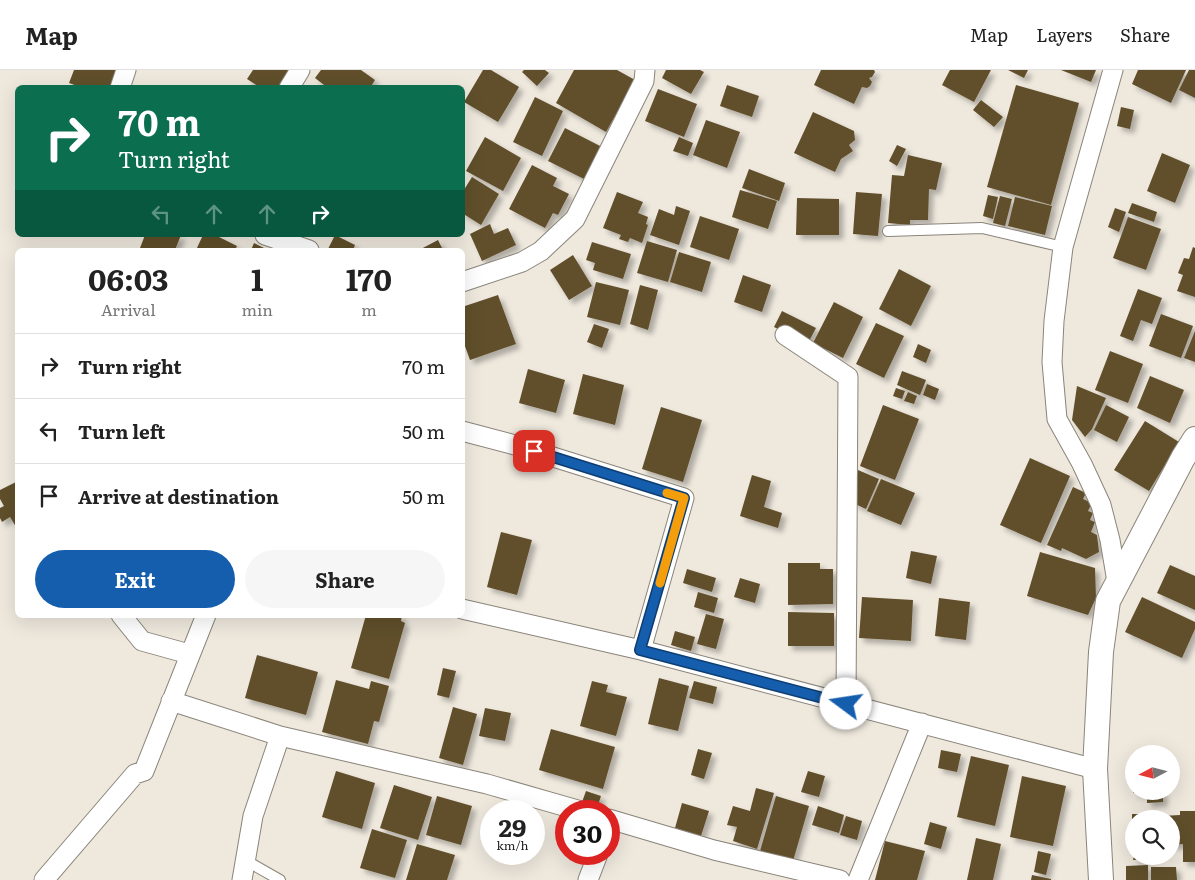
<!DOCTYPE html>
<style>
body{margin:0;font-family:Literata,serif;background:#f6f6f6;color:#222;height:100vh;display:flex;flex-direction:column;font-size:19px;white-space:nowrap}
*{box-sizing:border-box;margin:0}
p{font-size:16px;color:#767676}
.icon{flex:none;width:28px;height:28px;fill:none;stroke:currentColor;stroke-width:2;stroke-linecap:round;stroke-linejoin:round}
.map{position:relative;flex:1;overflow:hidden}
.details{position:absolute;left:15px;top:178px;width:450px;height:370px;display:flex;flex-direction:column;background:#fff;border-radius:8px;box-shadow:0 5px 20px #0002}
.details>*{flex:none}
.guide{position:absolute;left:15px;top:15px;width:450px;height:152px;border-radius:8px;box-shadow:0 5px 20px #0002;background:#0b6e4f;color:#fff;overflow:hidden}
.needle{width:32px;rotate:263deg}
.buttons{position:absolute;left:1125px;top:675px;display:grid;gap:10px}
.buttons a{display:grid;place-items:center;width:55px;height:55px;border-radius:50%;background:#fff;box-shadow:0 5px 20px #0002;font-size:25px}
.speed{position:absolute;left:480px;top:730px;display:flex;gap:10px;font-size:25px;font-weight:700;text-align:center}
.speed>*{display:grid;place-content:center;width:65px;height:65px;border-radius:50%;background:#fff;box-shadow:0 5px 20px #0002;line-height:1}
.speed small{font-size:12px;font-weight:400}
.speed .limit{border:8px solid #d22;background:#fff;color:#111}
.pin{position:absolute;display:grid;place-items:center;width:42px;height:42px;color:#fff;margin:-21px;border-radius:10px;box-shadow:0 2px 8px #0006}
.me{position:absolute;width:55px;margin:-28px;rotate:284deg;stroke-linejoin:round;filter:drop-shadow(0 0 4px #0008)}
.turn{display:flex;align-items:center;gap:18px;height:105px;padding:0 20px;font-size:22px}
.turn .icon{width:65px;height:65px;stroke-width:2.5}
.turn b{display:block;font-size:35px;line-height:42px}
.lanes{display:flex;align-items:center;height:48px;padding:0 20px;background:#0003;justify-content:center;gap:25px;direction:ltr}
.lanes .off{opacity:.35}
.eta{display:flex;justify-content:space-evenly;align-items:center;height:85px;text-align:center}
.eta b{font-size:30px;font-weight:700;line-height:35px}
.cta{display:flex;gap:10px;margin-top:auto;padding:10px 20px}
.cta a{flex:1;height:58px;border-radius:30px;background:#155eae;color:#fff;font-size:20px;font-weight:700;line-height:58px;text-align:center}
.cta a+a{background:#f6f6f6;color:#222}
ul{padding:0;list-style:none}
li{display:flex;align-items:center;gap:15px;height:65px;padding:0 20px;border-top:1px solid #e0e0e0}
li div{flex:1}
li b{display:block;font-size:19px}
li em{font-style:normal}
header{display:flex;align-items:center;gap:30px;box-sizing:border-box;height:70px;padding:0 25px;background:#fff;border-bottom:1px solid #e0e0e0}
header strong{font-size:24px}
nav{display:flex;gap:28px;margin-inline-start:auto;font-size:18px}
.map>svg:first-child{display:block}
.building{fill:#614f2c;filter:url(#shadow)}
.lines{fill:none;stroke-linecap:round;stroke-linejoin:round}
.service-casing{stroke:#8a847a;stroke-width:12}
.minor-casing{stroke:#8a847a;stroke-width:21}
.tertiary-casing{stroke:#8a847a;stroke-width:26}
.service{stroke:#fff;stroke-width:10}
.minor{stroke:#fff;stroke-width:19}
.tertiary{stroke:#fff;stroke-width:24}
.route-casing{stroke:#0e3d71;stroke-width:12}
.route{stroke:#155eae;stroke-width:9}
.slow{stroke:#f59e0b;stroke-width:9}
</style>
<header>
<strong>Map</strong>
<nav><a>Map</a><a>Layers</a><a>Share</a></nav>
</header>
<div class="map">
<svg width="1195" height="810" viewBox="0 0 1195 810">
<defs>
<filter id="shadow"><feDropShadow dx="4.5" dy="4.5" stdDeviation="2.5" flood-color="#0004"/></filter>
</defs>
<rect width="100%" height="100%" fill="#eee8dd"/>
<!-- building -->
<path class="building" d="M74 0H118L112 18H83L69 13Z
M253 0H299L288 18H261L247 9Z
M321 0H361L375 10 370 18H328L315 8Z
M483 0H491L519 17 498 52 464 32Z
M524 0H545L549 3 537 16 522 2Z
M574 0H617L635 10 606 62 556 33Z
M666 0H700L704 2 691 24 662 8Z
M821 0H874L875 2 872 7 869 8 872 12 870 16 867 18 862 17 854 34 814 15Z
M950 0H991L974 32 942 15Z
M1008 0H1028L1024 8Z
M1061 0H1096L1091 12Z
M1138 0H1186L1171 33 1132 14Z
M1189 0H1195V28L1179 20Z
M727 15 759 26 752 47 720 36Z
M1016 15 1079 33 1051 135 987 117Z
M658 19 697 34 684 67 645 51Z
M535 27 563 41 542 86 513 72Z
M981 30 1003 47 994 57 973 40Z
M1121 37 1134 40 1130 59 1117 56Z
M813 42 854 61 855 70 849 75 853 81 841 89 835 102 794 83Z
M706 50 740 62 727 98 693 85Z
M565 58 602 77 586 110 548 91Z
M485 67 521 88 503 121 466 101Z
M679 67 693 73 688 86 673 81Z
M897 75 906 79 897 96 889 91Z
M1162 83 1190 95 1175 133 1147 121Z
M908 85 942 93 936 120 929 119 928 150H910V155L888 153 892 105 904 106Z
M532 95 557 108 553 116 569 124 558 145 553 143 545 158 509 139Z
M749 99 785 113 779 131 742 118Z
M472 107 499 124 481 155 462 143V123Z
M740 120 777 131 768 159 732 147Z
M617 122 643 132 638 143 648 147 646 154 648 155 642 173 630 168 628 172 619 169 621 165 603 158Z
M856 122 882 124 878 166 853 164Z
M988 125 998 127 993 149 983 146Z
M1000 126 1012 129 1005 156 993 153Z
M1015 127 1052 136 1045 165 1008 156Z
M797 128 839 129V165H796Z
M1132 133 1157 142 1154 152 1128 143Z
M676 136 690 141 679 175 650 165 659 139 674 145Z
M1115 138 1126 142 1119 162 1108 157Z
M700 146 739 159 729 190 690 177Z
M1128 147 1161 159 1146 200 1113 188Z
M490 154 494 164 508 158 516 175 482 191 470 164Z
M145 165H181L175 180H143L140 178Z
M203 165H215L237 176 235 180H196Z
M335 165 355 175 353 180 328 179Z
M438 170 443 180H419Z
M647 171 677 180 668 212 637 203Z
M592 172 631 184 623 209 593 200 595 193 586 190Z
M254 173 268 180H251Z
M1193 177 1195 178V227L1177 221 1183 205 1178 203 1184 188 1189 189Z
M679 182 711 192 702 222 670 212Z
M573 185 592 216 569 230 550 200Z
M899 199 931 216 911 256 879 239Z
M743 205 771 215 762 242 734 232Z
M596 212 629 220 620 255 587 247Z
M640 215 658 220 648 260 630 254Z
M1138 219 1162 228 1152 254 1141 250 1133 271 1120 266Z
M498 225 516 274 470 290 462 268V237Z
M834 232 863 247 843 288 813 273Z
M782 241 816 258 808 273 774 257Z
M1161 244 1193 256 1181 288 1149 276Z
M876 253 904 266 884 308 856 294Z
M594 254 609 259 602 278 587 272Z
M1195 261V292L1184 288Z
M918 274 931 280 926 293 913 287Z
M1110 281 1143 294 1128 333 1095 320Z
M528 299 565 310 556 343 519 333Z
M902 301 926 310 920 325 897 315Z
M583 304 624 315 615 355 573 344Z
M1150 306 1184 320 1170 353 1137 338Z
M927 314 939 319 935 330 923 325Z
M1077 316 1106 328 1092 359 1085 367 1072 350Z
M896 318 905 321 902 329 893 326Z
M908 322 917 326 914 334 904 331Z
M883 335 919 349 895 410 860 396Z
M1106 335 1129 347 1117 372 1094 360Z
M661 337 702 350 683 412 642 399Z
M1145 351 1179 372 1149 421 1114 400Z
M1030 388 1070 406 1041 473 1000 455Z
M858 400 879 409 866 439 853 433Z
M752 405 771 411 764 437 782 443 778 458 740 446Z
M881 409 915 423 901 455 867 441Z
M18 411V460L10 447 2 452 0 448V438L4 436 0 429V420Z
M1073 417 1086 423 1083 429 1092 433 1088 441 1093 443 1090 450 1095 452 1091 462 1097 465 1099 482 1086 489 1062 478 1061 481 1047 475Z
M501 462 532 470 517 525 487 517Z
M911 481 937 486 931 514 906 508Z
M1040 482 1095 498 1096 528 1088 545 1027 526Z
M788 493H820V499H833V534L788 535Z
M1170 495 1195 506V540L1157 523Z
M687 499 716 508 712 522 683 513Z
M740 508 760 514 755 533 734 527Z
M698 522 718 528 714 543 694 537Z
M862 527 913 530 911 571 859 568Z
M1142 527 1195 552V559L1182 588 1125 562Z
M939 528 970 532 966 570 935 566Z
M788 542 834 543V576H788Z
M706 544 724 549 716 579 697 574Z
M366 545 384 547 385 545H402L401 551 405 553 389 609 351 598Z
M675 561 695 567 691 581 671 575Z
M257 585 318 602 306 645 245 628Z
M443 598 456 601 449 628 437 625Z
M659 608 689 616 678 661 648 654Z
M336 610 369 619 371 611 389 616 379 652 374 651 368 674 322 662Z
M592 611 608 615 606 622 627 627 616 666 580 656Z
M694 611 717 617 713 634 689 628Z
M453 637 477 644 463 695 439 688Z
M485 638 511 643 505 671 479 666Z
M551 659 615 677 603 719 539 700Z
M698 679 712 683 704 709 691 705Z
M941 680 961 684 957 702 938 698Z
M971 686 1009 695 995 756 957 747Z
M336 701 375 713 362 759 322 747Z
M808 701 825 706 819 727 801 722Z
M1022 706 1066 716 1053 776 1010 767Z
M394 715 432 727 418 770 380 758Z
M756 718 774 723 757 779 733 771 737 757 727 755 733 736 750 741Z
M586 721 601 726 596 741 581 735Z
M1134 721H1163V732L1147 733V723H1133Z
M437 726 472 736 461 775 426 765Z
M776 726 809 736 793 791 760 781Z
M682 733 709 741 701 766 675 758Z
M818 736 844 745 839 763 812 755Z
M1180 741H1195V792H1183V774L1171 775V749H1162V746L1180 745Z
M1132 744H1152V749H1132Z
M846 746 862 751 857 770 840 765Z
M930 752 947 757 941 779 924 774Z
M372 759 407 770 395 808 360 798Z
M976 768 1001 774 993 810H967Z
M885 771 925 781 917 810H875Z
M417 774 455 785 447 810H406Z
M1038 781 1051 784 1046 805 1034 802Z
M1134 786H1153V789L1133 790Z
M1148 795V810H1126V796Z
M1151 797H1176L1177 810H1151Z
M1032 805 1051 809V810H1031Z"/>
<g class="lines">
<!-- service casing -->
<g class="service-casing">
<path id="service" d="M888 161 982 158 1063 177
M245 790 280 810"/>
</g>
<!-- minor casing -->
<g class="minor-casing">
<path id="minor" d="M1113 0 1063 177 1054 251 1052 292 1057 349 1082 394 1101 435 1110 470 1117 512
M120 18 126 0
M289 18 300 0
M265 165 309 180
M462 212 522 192 541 181 575 149 644 11 645 0
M785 265 848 307 846 634
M462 361 515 375 684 428 641 580
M462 539 641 580 1095 699
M121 545 142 571 189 584
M171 631 280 666
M609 749 714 780 840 810
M44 810 135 704 144 701 206 545
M242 810 253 746 280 666 487 714 581 741
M588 810 598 784
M858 810 922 653"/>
</g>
<!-- tertiary casing -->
<g class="tertiary-casing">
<path id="tertiary" d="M1101 810 1095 699 1101 582 1108 531 1183 388 1195 369"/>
</g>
<!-- service -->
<use href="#service" class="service"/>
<!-- minor -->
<use href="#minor" class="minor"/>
<!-- tertiary -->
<use href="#tertiary" class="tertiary"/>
</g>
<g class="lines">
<!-- route casing -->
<g class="route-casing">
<path id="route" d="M534 381 684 428 640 580 846 634"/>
</g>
<!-- route -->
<use href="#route" class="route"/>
<!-- slow -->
<path class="slow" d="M660 513 684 428 667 423"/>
</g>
</svg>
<div class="buttons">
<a><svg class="needle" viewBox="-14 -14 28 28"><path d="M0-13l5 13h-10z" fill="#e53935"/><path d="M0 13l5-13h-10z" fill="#767676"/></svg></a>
<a><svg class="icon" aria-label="search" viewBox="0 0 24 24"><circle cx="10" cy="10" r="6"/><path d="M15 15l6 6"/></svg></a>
</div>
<div class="speed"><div>29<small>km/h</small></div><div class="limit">30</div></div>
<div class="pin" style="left:534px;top:381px;background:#d93025"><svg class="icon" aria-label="arrive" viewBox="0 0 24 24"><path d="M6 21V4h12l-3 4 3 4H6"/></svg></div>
<svg class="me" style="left:846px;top:634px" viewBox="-20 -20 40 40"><circle r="19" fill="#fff"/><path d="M0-13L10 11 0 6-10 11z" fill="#155eae"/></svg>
<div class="guide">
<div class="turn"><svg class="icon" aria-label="right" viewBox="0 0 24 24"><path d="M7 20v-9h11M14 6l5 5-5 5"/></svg><div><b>70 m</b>Turn right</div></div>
<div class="lanes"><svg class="icon off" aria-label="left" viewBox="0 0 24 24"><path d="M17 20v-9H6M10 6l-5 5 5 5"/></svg><svg class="icon off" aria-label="ahead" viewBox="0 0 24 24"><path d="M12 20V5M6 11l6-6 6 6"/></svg><svg class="icon off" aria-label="ahead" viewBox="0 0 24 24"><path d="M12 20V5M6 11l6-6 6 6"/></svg><svg class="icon" aria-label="right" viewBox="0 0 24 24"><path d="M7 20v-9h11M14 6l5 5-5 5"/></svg></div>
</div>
<section class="details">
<div class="eta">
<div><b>06:03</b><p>Arrival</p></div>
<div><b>1</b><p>min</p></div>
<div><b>170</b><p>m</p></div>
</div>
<ul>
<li><svg class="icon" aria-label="right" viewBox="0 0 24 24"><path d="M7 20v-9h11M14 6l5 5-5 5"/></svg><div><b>Turn right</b></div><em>70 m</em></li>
<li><svg class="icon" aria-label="left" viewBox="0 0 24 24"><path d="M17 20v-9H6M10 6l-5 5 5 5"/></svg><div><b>Turn left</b></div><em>50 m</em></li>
<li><svg class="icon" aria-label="arrive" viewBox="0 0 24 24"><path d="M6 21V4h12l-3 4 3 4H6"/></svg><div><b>Arrive at destination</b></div><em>50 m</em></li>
</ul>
<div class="cta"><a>Exit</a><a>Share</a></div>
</section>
</div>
